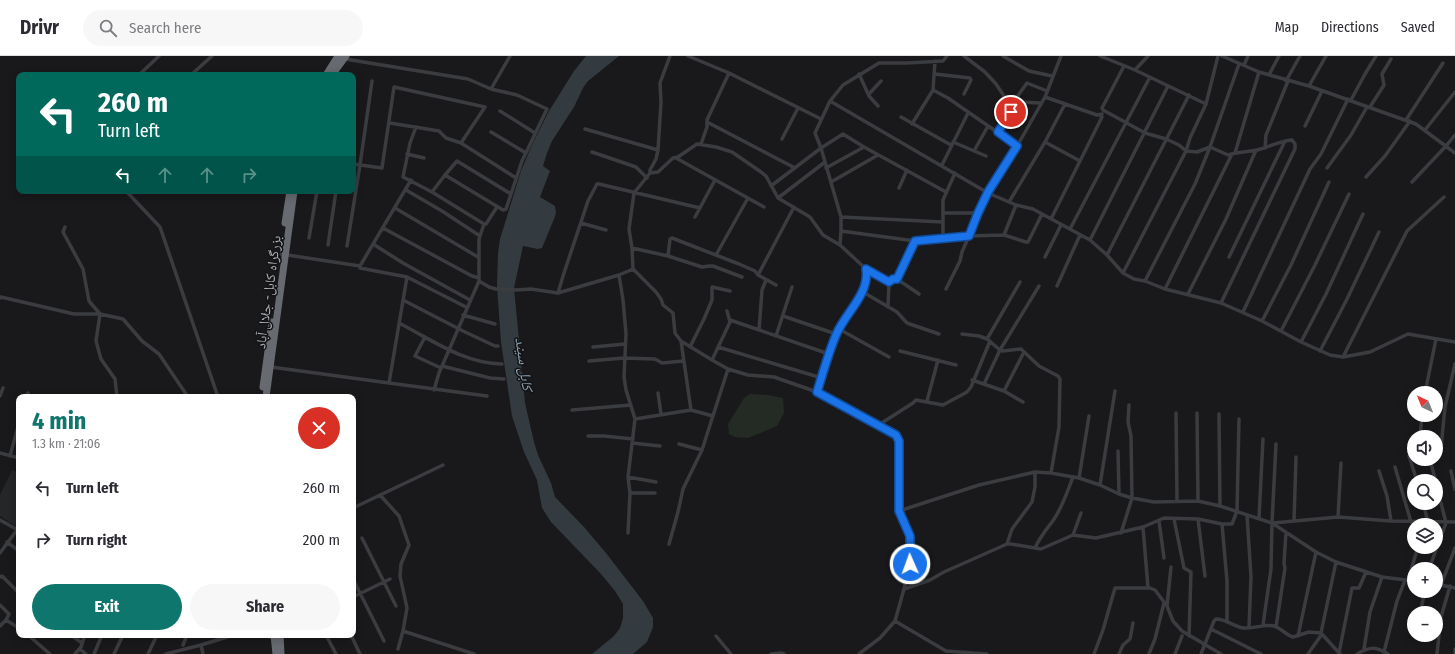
<!DOCTYPE html>
<meta charset="utf-8">
<style>
body{margin:0;font-family:"Fira Sans Condensed","Noto Naskh Arabic",sans-serif;background:#f7f7f7;color:#2b2b33;height:100vh;display:flex;flex-direction:column;font-size:15px;white-space:nowrap}
*{box-sizing:border-box;margin:0}
p{font-size:13px;color:#7c7c81}
.icon{flex:none;width:22px;height:22px;fill:none;stroke:currentColor;stroke-width:2;stroke-linecap:round;stroke-linejoin:round}
.map{position:relative;flex:1;overflow:hidden}
.panel{position:absolute;left:16px;top:338px;width:340px;height:244px;display:flex;flex-direction:column;background:#fff;border-radius:8px;box-shadow:0 2px 10px #0003}
.panel>*{flex:none}
.hud{position:absolute;left:16px;top:16px;width:340px;height:122px;border-radius:8px;box-shadow:0 2px 10px #0003;background:#00695c;color:#fff;overflow:hidden}
.needle{width:26px;rotate:317deg}
.tools{position:absolute;left:1407px;top:330px;display:grid;gap:8px}
.tools a{display:grid;place-items:center;width:36px;height:36px;border-radius:50%;background:#fff;box-shadow:0 2px 10px #0003;font-size:20px}
.pin{position:absolute;display:grid;place-items:center;width:34px;height:34px;color:#fff;margin:-17px;border:2px solid #fff;border-radius:50%;box-shadow:0 1px 4px #0007}
.me{position:absolute;width:44px;margin:-22px;rotate:358deg;stroke-linejoin:round;filter:drop-shadow(0 0 3px #0008)}
.turn{display:flex;align-items:center;gap:14px;height:84px;padding:0 16px;font-size:18px}
.turn .icon{width:52px;height:52px;stroke-width:2.5}
.turn b{display:block;font-size:28px;line-height:34px}
.lanes{display:flex;align-items:center;height:38px;padding:0 16px;background:#0003;justify-content:center;gap:20px;direction:ltr}
.lanes .off{opacity:.35}
.round{display:grid;place-items:center;flex:none;width:42px;height:42px;border-radius:21px;background:#f7f7f7}
.summary{display:flex;align-items:center;justify-content:space-between;height:68px;padding:0 16px}
h1{font-size:24px;font-weight:700;line-height:30px;color:#0f766e}
.cta{display:flex;gap:8px;margin-top:auto;padding:8px 16px}
.cta a{flex:1;height:46px;border-radius:24px;background:#0f766e;color:#fff;font-size:16px;font-weight:700;line-height:46px;text-align:center}
.cta a+a{background:#f7f7f7;color:#2b2b33}
ul{padding:0;list-style:none}
li{display:flex;align-items:center;gap:12px;height:52px;padding:0 16px}
li div{flex:1}
li b{display:block;font-size:15px}
li em{font-style:normal}
header{display:flex;align-items:center;gap:24px;box-sizing:border-box;height:56px;padding:0 20px;background:#fff;border-bottom:1px solid #e1e1e2}
header strong{font-size:19px}
nav{display:flex;gap:22px;margin-inline-start:auto;font-size:14px}
.search{width:280px;height:36px;background:#f7f7f7;display:flex;align-items:center;gap:10px;box-sizing:border-box;padding:0 14px;border-radius:22px;color:#7c7c81;font-size:15px}
.map>svg:first-child{display:block}
.built{fill:#252628}
.green{fill:#242b24}
.water{fill:#333b40}
.lines{fill:none;stroke-linecap:round;stroke-linejoin:round}
.street{stroke:#3b3c40;stroke-width:3.5}
.highway{stroke:#676a70;stroke-width:7}
.route-casing{stroke:#114b97;stroke-width:10}
.route{stroke:#1a73e8;stroke-width:7}
.labels{text-anchor:middle;stroke-width:3;stroke-linejoin:round;paint-order:stroke}
.street-label{font-size:14px;fill:#adb2b9;stroke:#141416}
.water-label{font-size:15px;font-style:italic;fill:#88a0b0;stroke:#141416}
</style>
<header>
<strong>Drivr</strong>
<div class="search"><svg class="icon" aria-label="search" viewBox="0 0 24 24"><circle cx="10" cy="10" r="6"/><path d="M15 15l6 6"/></svg>Search here</div>
<nav><a>Map</a><a>Directions</a><a>Saved</a></nav>
</header>
<div class="map">
<svg width="1455" height="598" viewBox="0 0 1455 598">
<rect width="100%" height="100%" fill="#19191b"/>
<!-- built -->
<path class="built" d="M12 414 19 417V472L0 460V439Z"/>
<!-- green -->
<path class="green" d="M750 338 768 339 783 342 784 357 777 370 748 382 735 381 729 378 728 368 744 342Z"/>
<!-- water -->
<path class="water" d="M586 0H619L588 25 583 32 574 51 552 85 547 97 543 110 550 115 540 141 555 150 556 157 554 163 542 192 538 193 523 190 514 232 525 347 534 386 538 399 551 427 555 441 584 471 606 497 643 545 653 562V571L647 586 633 598H592L614 580 620 572 623 562V548L615 535 601 518 551 466 542 452 537 424 524 396 512 360 501 286 497 230 498 197 500 183 521 115 532 89 549 55 574 15Z"/>
<g class="lines">
<!-- street -->
<path class="street" d="M688 0 729 17 821 63
M964 0 985 16 996 28 1006 43 1018 46 1041 47
M1003 0 1029 15 1052 20
M1100 0 1135 14 1206 48
M1222 0 1259 16 1309 30 1416 68 1455 97
M345 3 468 23 491 33
M1244 9 1248 0
M1124 10 1102 52 1103 54 1145 77 1166 83 1179 89 1186 95 1197 96 1210 91 1228 99C1238 96 1248 96 1257 94 1269 91 1280 85 1292 84L1295 88V93L1221 247
M1135 14 1148 0
M859 18 869 40 878 50
M935 18 970 22 971 24 964 38
M139 19 159 0
M191 19 212 0
M1269 19 1279 0
M1286 25 1300 0
M1309 30 1326 0
M933 34 948 42 1017 90
M869 38 881 25
M1045 41 1097 59 1102 58
M1351 44 1365 18 1376 0
M830 45 988 137 1016 149 1033 153 1090 184 1107 199 1123 217 1134 223 1145 225 1165 233 1221 247 1262 265 1301 286 1330 299 1343 301 1370 296 1408 278 1455 286
M1014 45 1027 27 1047 35
M1370 51 1384 29 1382 18 1391 3
M500 55 535 77
M901 61 951 89
M1406 64 1443 7
M707 66 795 112
M390 67 439 75 446 82 461 87 516 122
M912 68 933 34 935 5
M1305 70 1322 35
M416 71 410 87 403 121 432 136 484 168 479 183V225L439 317 434 334
M585 73 658 94
M1425 74 1455 36
M491 76 526 97
M998 76 1018 46
M782 83 798 52
M953 86 986 100
M1045 86 1080 105
M701 88 707 71V64L729 17
M1265 92 1266 79 1288 25
M974 95 988 70
M592 96 636 111 647 122
M1235 97 1259 16
M407 98 424 102
M676 102 764 151
M353 108 382 112 394 31 485 51 461 87
M942 109 968 57
M826 112 864 91
M1327 112 1351 79 1367 51
M650 117 658 116 673 102 678 101 697 88 716 91 732 96 761 116 766 120 778 142 810 161 823 179 840 189
M445 119 457 105 511 138
M1366 121 1385 100 1410 65
M831 126 878 99
M1412 126 1446 90 1455 79
M771 130 821 92 843 78 864 91 946 136
M899 132 907 114
M406 134 442 155 480 180
M126 135 160 171 218 341
M432 136 445 119 503 154 506 153 522 105 547 53 517 39 491 33 510 0
M778 142 825 106
M1009 146 1045 86 1065 48
M395 152 478 201
M943 157H978
M695 161 715 124
M841 161 943 166
M1051 163 1102 61 1101 59
M581 167 606 174
M484 168H486L497 151
M65 171 63 176 83 213 89 245 100 258 123 263 142 285 159 298 188 341
M383 172 472 220 479 222
M1070 173 1150 21
M841 175 915 185 969 180 1004 179 1016 149
M1004 179 1026 186H1028L1042 158
M309 182 317 135
M943 182V144L955 117
M1090 184 1168 30
M373 188 403 207 470 244
M328 189 336 135
M347 190 360 109 372 25
M632 192 668 200 702 211 710 210H713L742 221
M281 198 360 210 411 124
M716 199 748 142
M1107 199 1189 39
M668 200 670 183 672 182 739 208 755 215 758 219 776 229
M1045 201 1061 169
M1229 201 1285 85
M360 210V212L407 221 389 327 487 340
M633 213 656 236 661 243 663 249 673 257 675 277 681 285 712 304 728 313 748 319 774 321 817 336 896 379 899 385V455
M866 213 889 226
M1123 217 1186 95 1190 82 1206 48 1218 0
M619 219 623 244 626 278 624 321 626 334 635 363 628 421 630 437 628 477
M758 219 794 151
M407 221 466 251
M897 223 915 185
M479 225 489 231 496 233 516 234 531 233 558 237 619 219 633 213 632 192 629 173 634 137 650 117V114L656 103 658 94 661 46 660 27 670 0
M1145 225 1195 128 1210 91 1239 8
M1057 230 1080 179
M946 233 960 205 962 196 969 180 978 157 988 137 1020 85 1045 41 1061 0
M1165 233 1232 98
M863 236 897 256 907 267 939 278
M558 237 563 220 588 145 597 128H599L700 152
M1188 238 1226 163 1256 94
M0 242 1 241 74 258H100L96 285 101 303 115 323 117 341
M403 244 463 275 495 290H498
M888 251 889 226 893 223H897L919 238
M1243 256 1310 113 1321 98 1348 43
M463 259 495 268
M783 260 836 278
M730 264 829 298
M1262 265 1291 209 1329 126
M399 267C432 284 463 307 502 308
M839 273 889 301
M759 274 762 234 766 224
M1281 275 1315 209 1349 138
M962 278 979 280 987 283 1000 294 1003 295 1021 293 1039 310 1058 320 1060 323 1059 371 1051 417
M776 280 792 231
M425 281 415 300 441 312
M987 283 1020 226
M681 285 691 354
M1301 286 1326 238 1363 158
M593 291 625 288
M690 291 704 263 712 244V231L730 235
M718 291 822 322
M900 295 956 309
M1320 295 1347 243 1379 176
M1343 301 1407 175 1444 141
M712 304 730 266 727 255
M589 305 624 302 655 303 662 307 683 305
M442 310 490 322 504 323
M271 311 389 327
M972 324 1004 335 1023 346
M984 328 1000 294 1039 230
M1004 335 1024 296
M817 336 836 278 845 261 863 236 867 221 866 213 840 189 841 175V161L821 92 815 77 830 45 843 29 879 7H907L943 5 947 0
M658 337 661 358
M1425 337 1436 283
M0 340 3 332
M26 341 28 337
M927 345 938 304
M572 354 631 349
M1176 357 1177 444
M1197 357 1198 445
M1219 358 1220 450
M635 363 691 354 713 360
M877 370 913 347 916 344 943 349 967 336 971 331 990 285
M588 380H604L633 383
M1420 381 1422 359
M632 387 660 390
M679 388 702 394
M1441 392 1445 351 1455 308
M1118 395 1119 438
M0 397 19 402
M10 400 19 367
M1409 400 1417 425
M1395 411 1411 466
M1379 415 1387 440 1391 465
M1451 415 1455 433
M628 421 656 426
M1079 422 1089 360
M1100 429 1115 335
M630 437H655
M380 439 399 460 409 489 401 508 400 520 407 552 403 575 398 593
M1423 447 1428 466 1427 469
M353 452 443 409
M1247 459 1251 521 1249 571
M1338 461 1341 407
M1259 462 1263 383
M1174 463 1184 512 1191 516 1189 580
M1198 463 1205 520
M0 464 18 474
M1159 465 1164 502
M1294 465 1296 401
M1273 467 1338 461 1391 465 1455 466
M1222 468 1227 525V566
M1143 471 1148 532
M1121 477 1132 442 1131 380 1128 366 1129 349
M1073 479 1081 457
M362 482 396 550
M7 486 19 495
M669 488 678 456 683 433 702 394 728 313
M1007 488 1012 473 1032 446 1035 431V416
M1035 492C1040 481 1045 475 1052 466 1062 453 1067 436 1073 421
M0 497 17 474
M1429 513 1446 467 1430 403
M0 521 2 520 19 537
M353 523 384 585
M1408 524 1418 491
M1436 528 1455 532
M1441 529 1455 492
M904 533 930 524 944 516 1007 488H1011L1041 493 1073 479 1096 482 1143 471 1164 462 1198 463 1222 468H1232L1237 455 1239 363
M353 541 390 523
M0 549 9 558 6 564 0 570
M1167 550 1171 511
M1420 557 1425 535
M6 564 19 572
M895 565 946 595 987 598
M1263 569 1271 513 1272 467 1276 388
M1276 571 1285 512 1284 507 1286 476
M1211 573 1261 598
M403 575 474 598
M1321 577 1336 506
M28 579 50 598
M71 579 82 587
M263 579 274 582
M326 579 336 598
M351 579 360 598
M716 580 731 598
M1298 580 1316 496
M183 589 187 579
M201 589 203 598
M80 593 86 598
M1364 593 1370 556 1382 521
M1384 596 1397 545 1405 524
M1339 597 1352 532H1359L1366 516
M75 598 81 591 85 579
M94 598 102 579
M114 598 123 579
M148 598 157 579
M166 598 201 589 234 579
M771 598 781 597 784 598
M859 598 880 582 895 565 904 533 910 508V480L899 455 979 429 1035 416 1051 417 1079 422 1100 429 1119 438 1132 442 1154 446 1198 445 1220 450 1272 467 1316 496 1336 506 1382 521 1414 525
M1094 598 1103 574 1115 532H1150L1155 534 1167 550 1173 565 1182 575 1221 598
M1119 598 1123 589 1130 583 1133 567
M1149 598 1155 583 1164 547
M1175 598 1182 580
M1201 598 1214 565 1216 563C1226 563 1233 570 1243 572 1253 573 1263 568 1274 570 1281 572 1286 579 1293 581L1309 576 1321 577 1340 598
M1308 598 1322 578
M1357 598C1369 591 1375 590 1388 598
M1437 598 1441 561 1450 530
M1455 598V593"/>
<!-- highway -->
<path class="highway" d="M326 19 338 0
M332 19 346 0
M285 167 290 135
M263 331 272 266
M266 341 294 135
M274 579 276 598
M280 579 281 598"/>
</g>
<g class="lines">
<!-- route casing -->
<g class="route-casing">
<path id="route" d="M910 508V480L899 455V385L896 379 817 336C823 317 828 298 836 279 845 257 870 238 866 213L889 226 893 223H897L915 185 969 180 978 157 988 136 1017 90 998 76 1011 56"/>
</g>
<!-- route -->
<use href="#route" class="route"/>
</g>
<g class="labels">
<!-- street labels -->
<g class="street-label">
<text transform="translate(268 236) rotate(-82)" y="5">بزرگراه کابل- جلال آباد</text>
</g>
<!-- water labels -->
<g class="water-label">
<text transform="translate(524 308) rotate(82)" y="5">کابل سيند</text>
</g>
</g>
</svg>
<div class="tools">
<a><svg class="needle" viewBox="-14 -14 28 28"><path d="M0-13l5 13h-10z" fill="#e53935"/><path d="M0 13l5-13h-10z" fill="#7c7c81"/></svg></a>
<a><svg class="icon" aria-label="sound" viewBox="0 0 24 24"><path d="M4 9h4l5-4v14l-5-4H4zM17 9q2 3 0 6"/></svg></a>
<a><svg class="icon" aria-label="search" viewBox="0 0 24 24"><circle cx="10" cy="10" r="6"/><path d="M15 15l6 6"/></svg></a>
<a><svg class="icon" aria-label="layers" viewBox="0 0 24 24"><path d="M12 4l9 5-9 5-9-5zM3 14l9 5 9-5"/></svg></a>
<a>+</a>
<a>−</a>
</div>
<div class="pin" style="left:1011px;top:56px;background:#d93025"><svg class="icon" aria-label="arrive" viewBox="0 0 24 24"><path d="M6 21V4h12l-3 4 3 4H6"/></svg></div>
<svg class="me" style="left:910px;top:508px" viewBox="-20 -20 40 40"><circle r="17" fill="#1a73e8" stroke="#fff" stroke-width="3"/><path d="M0-11L8 9 0 5-8 9z" fill="#fff"/></svg>
<div class="hud">
<div class="turn"><svg class="icon" aria-label="left" viewBox="0 0 24 24"><path d="M17 20v-9H6M10 6l-5 5 5 5"/></svg><div><b>260 m</b>Turn left</div></div>
<div class="lanes"><svg class="icon" aria-label="left" viewBox="0 0 24 24"><path d="M17 20v-9H6M10 6l-5 5 5 5"/></svg><svg class="icon off" aria-label="ahead" viewBox="0 0 24 24"><path d="M12 20V5M6 11l6-6 6 6"/></svg><svg class="icon off" aria-label="ahead" viewBox="0 0 24 24"><path d="M12 20V5M6 11l6-6 6 6"/></svg><svg class="icon off" aria-label="right" viewBox="0 0 24 24"><path d="M7 20v-9h11M14 6l5 5-5 5"/></svg></div>
</div>
<section class="panel">
<div class="summary"><div><h1>4 min</h1><p>1.3 km · 21:06</p></div><a class="round" style="background:#d93025;color:#fff"><svg class="icon" aria-label="close" viewBox="0 0 24 24"><path d="M6 6l12 12M18 6L6 18"/></svg></a></div>
<ul>
<li><svg class="icon" aria-label="left" viewBox="0 0 24 24"><path d="M17 20v-9H6M10 6l-5 5 5 5"/></svg><div><b>Turn left</b></div><em>260 m</em></li>
<li><svg class="icon" aria-label="right" viewBox="0 0 24 24"><path d="M7 20v-9h11M14 6l5 5-5 5"/></svg><div><b>Turn right</b></div><em>200 m</em></li>
</ul>
<div class="cta"><a>Exit</a><a>Share</a></div>
</section>
</div>
